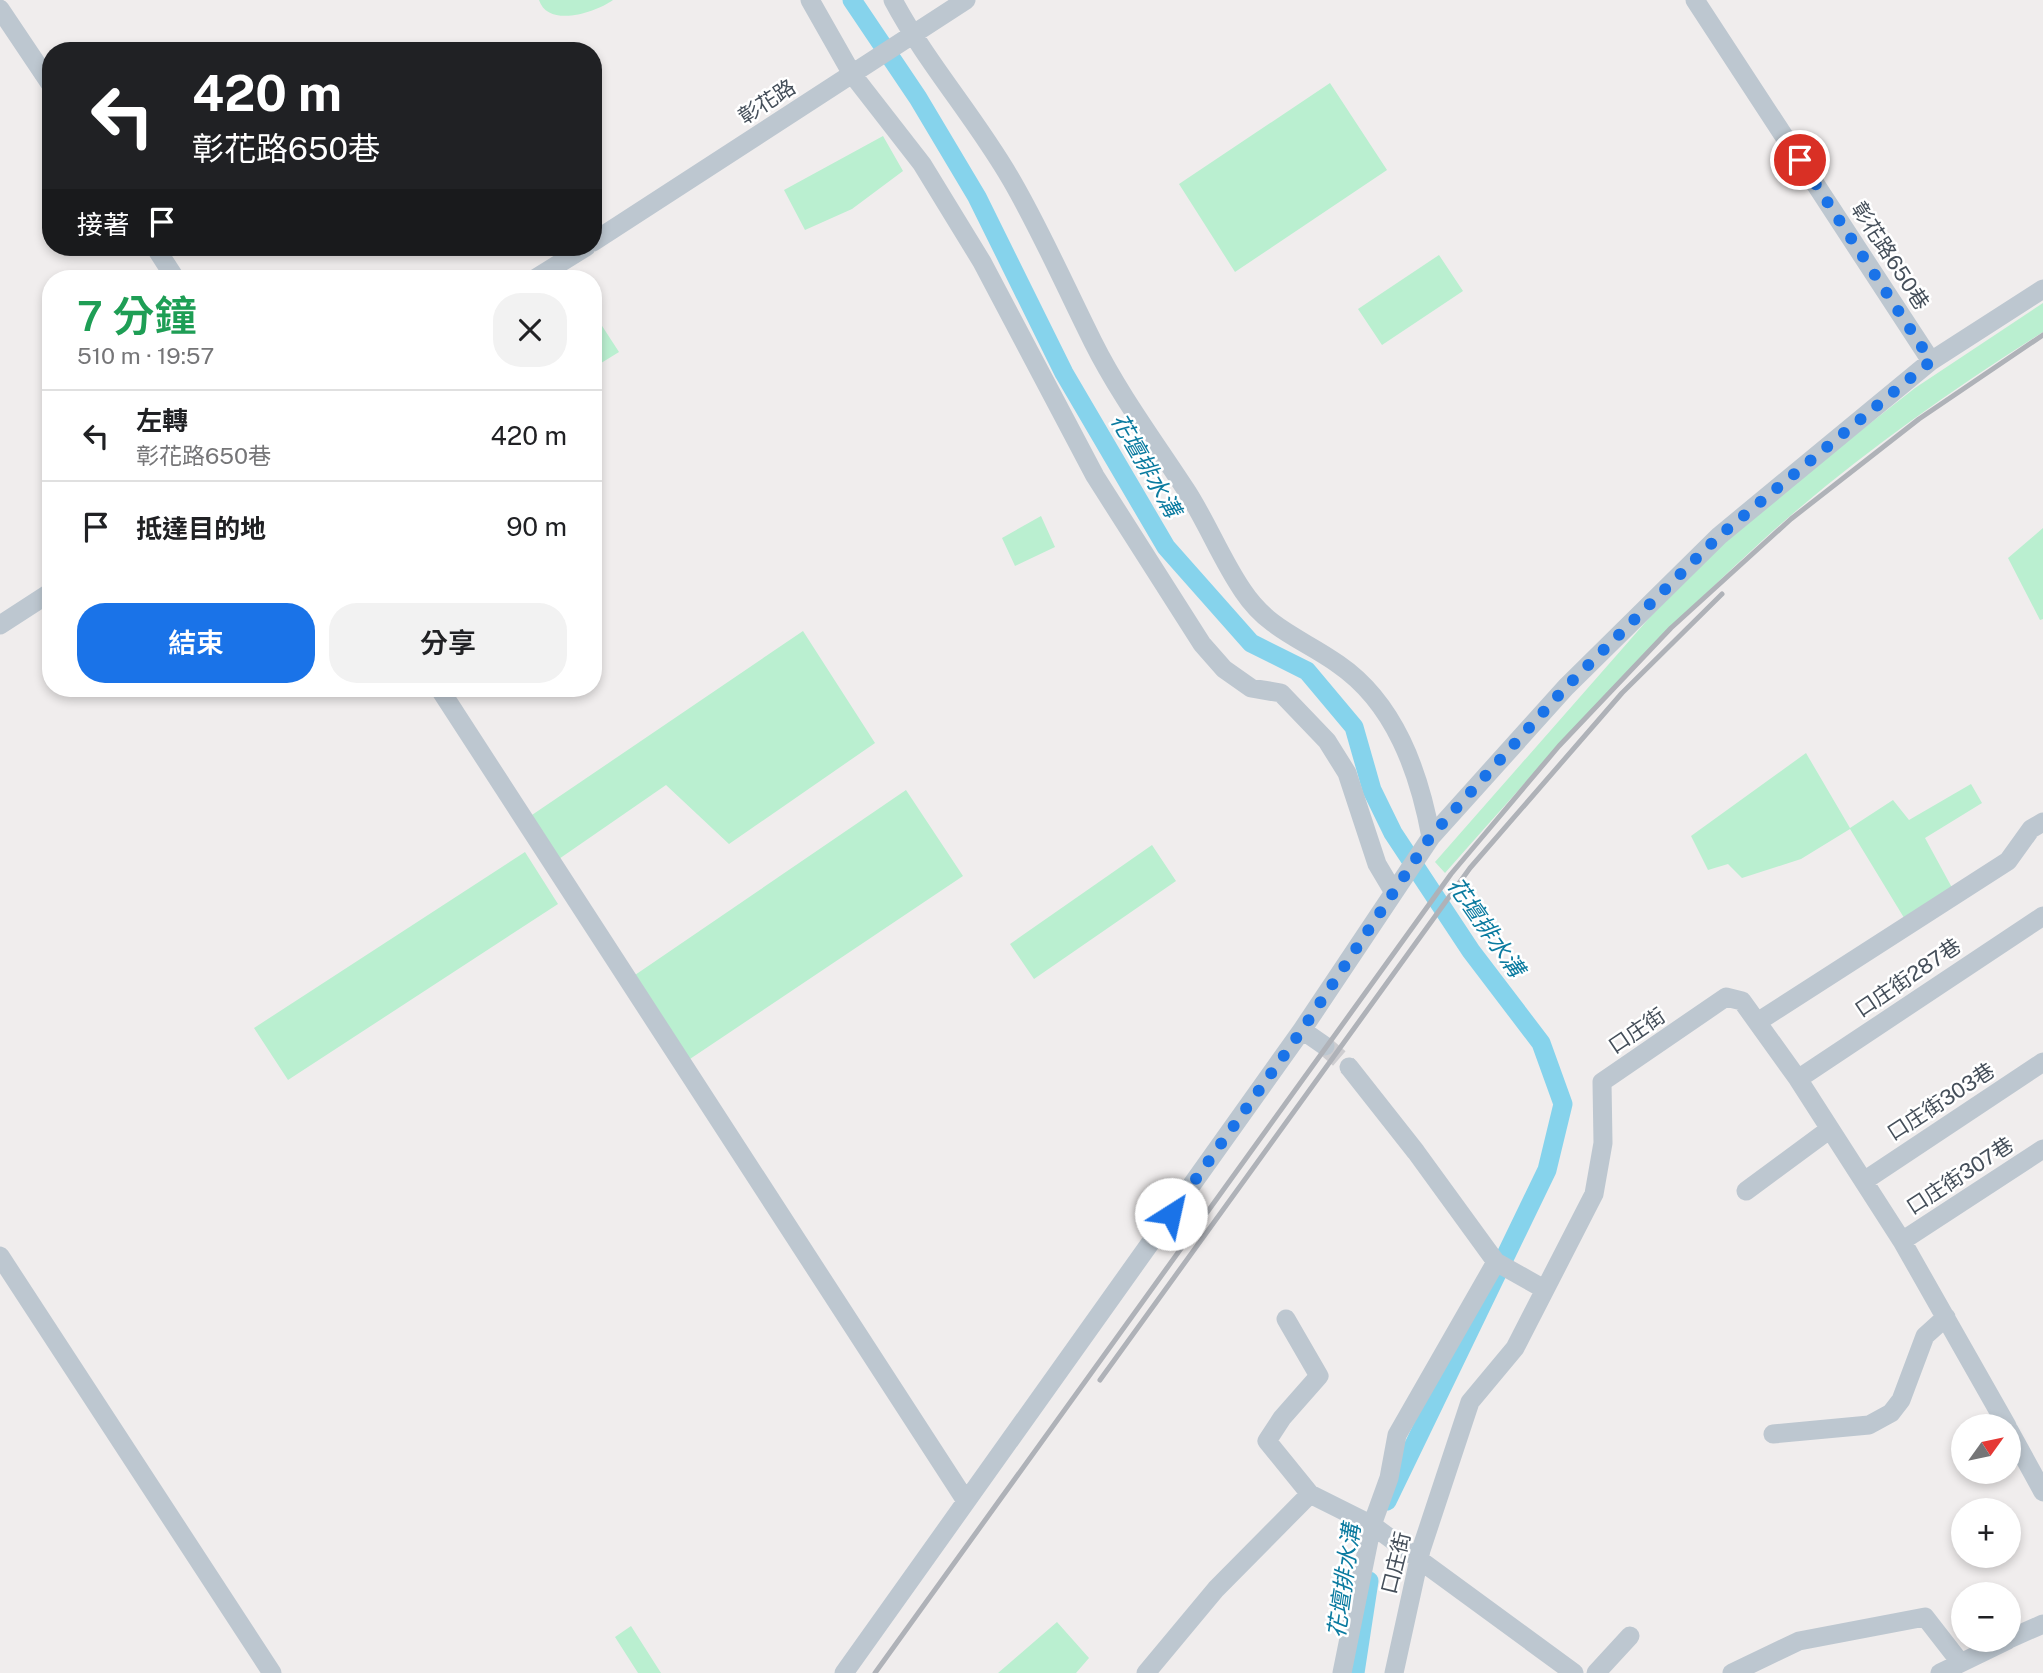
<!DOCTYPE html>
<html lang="zh-TW">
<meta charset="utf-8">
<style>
body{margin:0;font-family:"Public Sans","Noto Sans TC",sans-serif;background:#f2f2f2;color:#202124;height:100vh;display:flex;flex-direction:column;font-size:26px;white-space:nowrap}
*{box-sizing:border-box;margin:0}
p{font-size:23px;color:#757577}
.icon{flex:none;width:38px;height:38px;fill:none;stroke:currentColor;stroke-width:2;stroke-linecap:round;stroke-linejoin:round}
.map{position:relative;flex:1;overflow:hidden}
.panel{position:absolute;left:42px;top:270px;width:560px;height:427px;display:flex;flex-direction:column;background:#fff;border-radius:28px;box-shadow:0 4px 10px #0003}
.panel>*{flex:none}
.guide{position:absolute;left:42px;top:42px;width:560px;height:214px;border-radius:28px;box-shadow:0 4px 10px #0003;background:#202124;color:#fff;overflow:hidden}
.needle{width:46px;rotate:57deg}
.buttons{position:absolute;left:1951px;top:1414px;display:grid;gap:14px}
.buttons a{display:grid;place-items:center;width:70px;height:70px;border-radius:50%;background:#fff;box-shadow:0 4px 10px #0003;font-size:35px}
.pin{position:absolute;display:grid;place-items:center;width:60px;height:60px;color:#fff;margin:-30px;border:4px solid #fff;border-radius:50%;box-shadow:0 2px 7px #0007}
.me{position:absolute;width:77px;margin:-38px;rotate:35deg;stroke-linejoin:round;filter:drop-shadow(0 0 5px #0008)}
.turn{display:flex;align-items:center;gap:24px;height:147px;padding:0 35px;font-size:32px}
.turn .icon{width:91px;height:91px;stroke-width:2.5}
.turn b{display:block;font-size:49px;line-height:60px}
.then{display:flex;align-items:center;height:66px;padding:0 35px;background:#0003;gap:14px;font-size:26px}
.round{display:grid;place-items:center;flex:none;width:74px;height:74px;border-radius:28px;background:#f2f2f2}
.overview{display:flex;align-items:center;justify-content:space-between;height:119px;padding:0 35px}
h1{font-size:42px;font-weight:600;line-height:52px;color:#1e9e55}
.primary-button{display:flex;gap:14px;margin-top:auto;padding:14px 35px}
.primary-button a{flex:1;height:80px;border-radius:28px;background:#1a73e8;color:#fff;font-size:28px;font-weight:600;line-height:80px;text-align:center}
.primary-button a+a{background:#f2f2f2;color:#202124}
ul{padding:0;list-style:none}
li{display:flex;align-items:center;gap:21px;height:91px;padding:0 35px;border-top:2px solid #e0e0e0}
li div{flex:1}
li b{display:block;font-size:26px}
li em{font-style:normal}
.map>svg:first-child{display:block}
.green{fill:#baefd0}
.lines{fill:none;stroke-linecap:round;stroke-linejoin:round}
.canal{stroke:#86d3ec;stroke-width:19}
.minor-tunnel{stroke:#cecdd0;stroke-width:19;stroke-dasharray:19 10;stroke-linecap:butt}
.minor{stroke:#bdc7d0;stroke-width:19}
.rail{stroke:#afb2b8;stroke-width:5}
.route{stroke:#1a73e8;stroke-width:12;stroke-dasharray:0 21.6}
.labels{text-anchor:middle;stroke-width:5;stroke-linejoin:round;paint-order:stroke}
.street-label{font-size:21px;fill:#454f5a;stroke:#fff}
.water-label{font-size:23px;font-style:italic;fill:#0b7ba0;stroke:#fff}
</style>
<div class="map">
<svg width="2043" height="1673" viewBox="0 0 2043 1673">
<rect width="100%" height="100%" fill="#f0eded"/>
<!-- green -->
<path class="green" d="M539 0H613C595 13 548 28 539 0Z
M1330 83 1387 170 1235 272 1179 184Z
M883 136 903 171 852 209 805 230 784 190Z
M1439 255 1463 291 1382 345 1358 309Z
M2043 303V332C1945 394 1849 462 1763 540 1649 643 1547 757 1445 873L1435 862 1651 616 1747 520 1915 388Z
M593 312 619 352 593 368Z
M1041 516 1055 547 1015 566 1002 538Z
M2043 528V619L2040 620 2008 558Z
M803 631 875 743 729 844 666 785 556 861 529 817Z
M1806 753 1850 828 1893 800 1909 820 1971 784 1982 803 1925 838 1956 895 1909 926 1850 829 1801 859 1742 878 1728 864 1708 870 1691 836Z
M906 790 963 876 687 1061 635 975Z
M1152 845 1176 881 1034 979 1010 944Z
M525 852 558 904 288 1080 254 1028Z
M1057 1622 1089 1658 1076 1673H998Z
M631 1626 661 1673H638L615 1637Z"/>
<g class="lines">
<!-- canal -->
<path class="canal" d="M852 0 918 98 977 197 1064 373 1166 547 1251 643 1307 671 1354 727 1372 790 1393 833 1471 951 1541 1043 1563 1104 1547 1170 1387 1501
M1355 1673 1369 1581"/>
<!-- minor-tunnel -->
<path class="minor-tunnel" d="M1325 1046 1349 1067"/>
<!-- minor -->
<path class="minor" d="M810 0 852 74 922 164 982 262 1095 476 1202 644 1224 669 1251 688 1281 693 1327 741 1347 773 1377 864 1393 891
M893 0C927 64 976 118 1012 181 1042 233 1066 288 1093 342 1119 394 1154 441 1186 490 1207 522 1221 559 1243 591 1269 630 1303 639 1338 664 1395 703 1419 772 1431 837
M1695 0 1931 361
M0 9 51 85
M593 242 966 0
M155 247 175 278
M536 278 586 247
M0 625 51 592
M439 688 966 1501
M1759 1021 2008 861 2031 829 2043 822
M1302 1030 1325 1046
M1349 1067 1416 1152 1496 1262 1544 1289
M1798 1079 2043 916
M1864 1181 2043 1062
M1746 1191 1830 1129
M1902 1241 2043 1149
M0 1256 272 1673
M1286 1319 1319 1376 1282 1418 1267 1441 1310 1494 1372 1525 1574 1673
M2009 1430 2043 1492
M1773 1434 1869 1425 1891 1413 1901 1400 1925 1336 1946 1317
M2009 1639 2043 1624
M844 1673 1302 1030 1431 837 1566 687 1719 536 1931 361 2043 289
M1146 1673 1216 1589 1310 1494
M1342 1673 1372 1525 1389 1478 1397 1435 1496 1262
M1394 1673 1421 1550 1470 1402 1515 1348 1594 1194 1603 1143 1602 1082 1726 997 1742 1001 1798 1079 1902 1241 2007 1426
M1596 1673 1630 1636
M1732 1673 1799 1641 1925 1617 1960 1662
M1940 1673 2008 1640"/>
<!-- rail -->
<path class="rail" d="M1100 1380 1470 868 1622 693 1722 594
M875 1673 1451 874 1559 746 1671 628 1791 519 1919 419 2043 335"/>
</g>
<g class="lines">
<!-- route -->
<path class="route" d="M1171 1214 1302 1030 1431 836 1566 687 1719 536 1931 361 1800 160"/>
</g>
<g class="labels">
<!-- street labels -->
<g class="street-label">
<text transform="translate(767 102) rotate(-33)" y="7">彰花路</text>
<text transform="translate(1890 256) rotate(57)" y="7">彰花路650巷</text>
<text transform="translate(1908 978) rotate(-34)" y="7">口庄街287巷</text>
<text transform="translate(1637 1031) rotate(-34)" y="7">口庄街</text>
<text transform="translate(1941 1102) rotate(-33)" y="7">口庄街303巷</text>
<text transform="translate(1960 1176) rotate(-33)" y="7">口庄街307巷</text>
<text transform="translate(1396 1563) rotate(-76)" y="7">口庄街</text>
</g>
<!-- water labels -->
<g class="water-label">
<text transform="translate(1146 465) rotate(60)" y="8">花壇排水溝</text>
<text transform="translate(1486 927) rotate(55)" y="8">花壇排水溝</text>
<text transform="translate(1344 1581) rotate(-82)" y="8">花壇排水溝</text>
</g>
</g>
</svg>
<div class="buttons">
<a><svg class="needle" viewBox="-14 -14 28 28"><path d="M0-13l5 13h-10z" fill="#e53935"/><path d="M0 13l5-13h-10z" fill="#757577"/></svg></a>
<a>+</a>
<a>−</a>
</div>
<div class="pin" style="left:1800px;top:160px;background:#d93025"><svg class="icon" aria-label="arrive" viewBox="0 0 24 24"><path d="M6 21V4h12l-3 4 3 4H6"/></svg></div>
<svg class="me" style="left:1171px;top:1214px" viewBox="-20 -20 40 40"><circle r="19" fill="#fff"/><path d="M0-13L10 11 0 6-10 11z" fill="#1a73e8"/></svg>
<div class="guide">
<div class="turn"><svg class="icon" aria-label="left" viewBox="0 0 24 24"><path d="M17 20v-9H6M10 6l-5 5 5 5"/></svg><div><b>420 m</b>彰花路650巷</div></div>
<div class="then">接著<svg class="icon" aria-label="arrive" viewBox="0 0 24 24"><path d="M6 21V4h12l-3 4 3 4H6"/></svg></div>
</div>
<section class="panel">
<div class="overview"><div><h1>7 分鐘</h1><p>510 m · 19:57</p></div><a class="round"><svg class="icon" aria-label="close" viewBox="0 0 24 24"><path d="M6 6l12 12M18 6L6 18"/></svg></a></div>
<ul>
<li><svg class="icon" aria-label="left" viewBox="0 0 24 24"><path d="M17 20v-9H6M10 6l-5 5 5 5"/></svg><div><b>左轉</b><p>彰花路650巷</p></div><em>420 m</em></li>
<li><svg class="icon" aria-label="arrive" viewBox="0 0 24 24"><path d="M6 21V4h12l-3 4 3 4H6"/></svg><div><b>抵達目的地</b></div><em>90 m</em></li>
</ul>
<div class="primary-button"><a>結束</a><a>分享</a></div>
</section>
</div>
